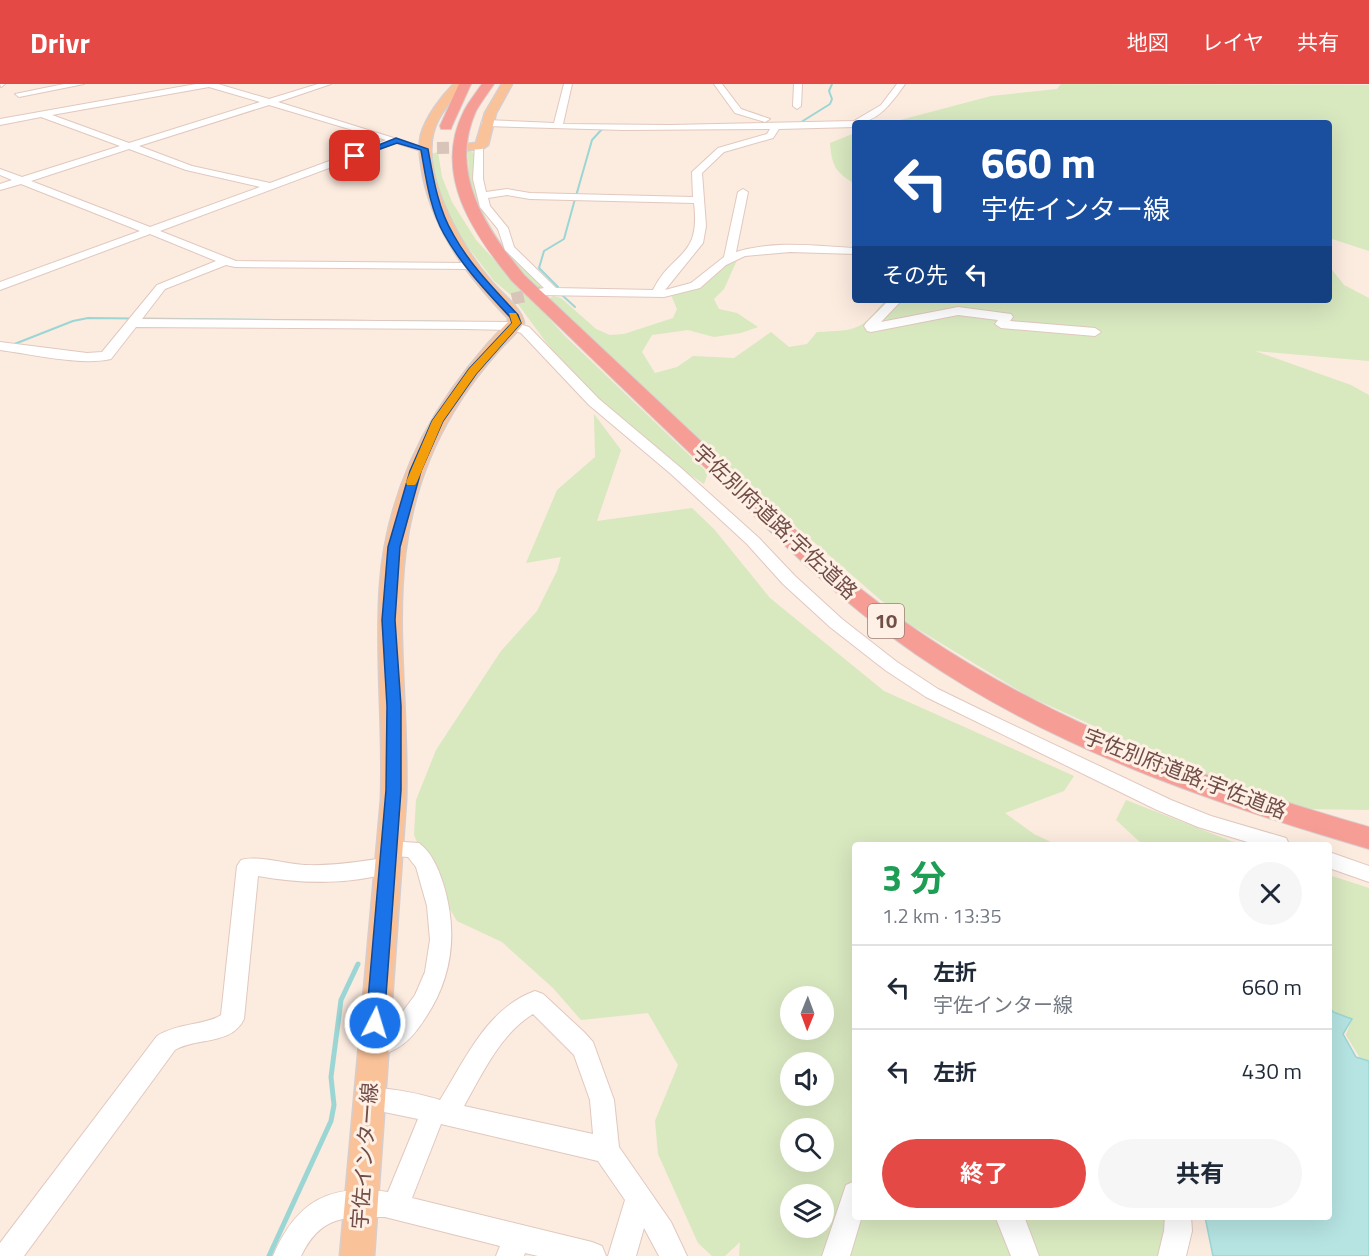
<!DOCTYPE html>
<html lang="ja">
<meta charset="utf-8">
<style>
body{margin:0;font-family:"Titillium Web","Noto Sans JP",sans-serif;background:#f6f6f7;color:#1f2937;height:100vh;display:flex;flex-direction:column;font-size:22px;white-space:nowrap}
*{box-sizing:border-box;margin:0}
p{font-size:20px;color:#747a83}
.icon{flex:none;width:33px;height:33px;fill:none;stroke:currentColor;stroke-width:2;stroke-linecap:round;stroke-linejoin:round}
.map{position:relative;flex:1;overflow:hidden}
.details{position:absolute;left:852px;top:758px;width:480px;height:378px;display:flex;flex-direction:column;background:#fff;border-radius:6px;box-shadow:0 6px 24px #0002}
.details>*{flex:none}
.banner{position:absolute;left:852px;top:36px;width:480px;height:183px;border-radius:6px;box-shadow:0 6px 24px #0002;background:#1a4fa0;color:#fff;overflow:hidden}
.needle{width:39px;rotate:181deg}
.tools{position:absolute;left:780px;top:902px;display:grid;gap:12px}
.tools a{display:grid;place-items:center;width:54px;height:54px;border-radius:50%;background:#fff;box-shadow:0 6px 24px #0002;font-size:30px}
.pin{position:absolute;display:grid;place-items:center;width:51px;height:51px;color:#fff;margin:-26px;border-radius:12px;box-shadow:0 3px 9px #0006}
.me{position:absolute;width:66px;margin:-33px;rotate:5deg;stroke-linejoin:round;filter:drop-shadow(0 0 4px #0008)}
.turn{display:flex;align-items:center;gap:21px;height:126px;padding:0 30px;font-size:27px}
.turn .icon{width:78px;height:78px;stroke-width:2.5}
.turn b{display:block;font-size:42px;line-height:51px}
.then{display:flex;align-items:center;height:57px;padding:0 30px;background:#0003;gap:12px;font-size:22px}
.round{display:grid;place-items:center;flex:none;width:63px;height:63px;border-radius:32px;background:#f6f6f7}
.head{display:flex;align-items:center;justify-content:space-between;height:102px;padding:0 30px}
h1{font-size:36px;font-weight:700;line-height:45px;color:#1e9e55}
.primary-button{display:flex;gap:12px;margin-top:auto;padding:12px 30px}
.primary-button a{flex:1;height:69px;border-radius:36px;background:#e54945;color:#fff;font-size:24px;font-weight:700;line-height:69px;text-align:center}
.primary-button a+a{background:#f6f6f7;color:#1f2937}
ul{padding:0;list-style:none}
li{display:flex;align-items:center;gap:18px;height:84px;padding:0 30px;border-top:2px solid #e0e1e3}
li div{flex:1}
li b{display:block;font-size:22px}
li em{font-style:normal}
header{display:flex;align-items:center;gap:36px;box-sizing:border-box;height:84px;padding:0 30px;background:#e54945;color:#fff}
header strong{font-size:28px}
nav{display:flex;gap:33px;margin-inline-start:auto;font-size:21px}
.map>svg:first-child{display:block}
.green{fill:#d8e8bf;fill-rule:evenodd}
.water{fill:#b5e4e2;stroke:#9bd6d4;stroke-width:1.5}
.lines{fill:none;stroke-linecap:round;stroke-linejoin:round}
.stream-far1{stroke:#9bd6d4;stroke-width:2}
.stream{stroke:#9bd6d4;stroke-width:5}
.minor-tunnel{stroke:#d9c4b9;stroke-width:12;stroke-dasharray:12 6;stroke-linecap:butt}
.major-tunnel{stroke:#d9c4b9;stroke-width:12;stroke-dasharray:12 6;stroke-linecap:butt}
.minor-casing{stroke:#e1c8bf;stroke-width:2}
.major-casing{stroke:#d7cdcc;stroke-width:3}
.highway-casing{stroke:#d7cdcc;stroke-width:2}
.minor{fill:#fff;fill-rule:evenodd}
.major{fill:#fac298;fill-rule:evenodd}
.highway{fill:#f69d96;fill-rule:evenodd}
.route{fill:#1a73e8;stroke:#114b97;stroke-width:1.5}
.slow{fill:#f59e0b}
.labels{text-anchor:middle;stroke-width:6;stroke-linejoin:round;paint-order:stroke}
.shield{fill:#fff0e5;stroke:#9c7f77;stroke-width:1.5}
.shield-label{font-size:20px;font-weight:bold;fill:#714e48}
.street-label{font-size:21px;fill:#714e48;stroke:#fff0e5}
</style>
<header>
<strong>Drivr</strong>
<nav><a>地図</a><a>レイヤ</a><a>共有</a></nav>
</header>
<div class="map">
<svg width="1369" height="1172" viewBox="0 0 1369 1172">
<rect width="100%" height="100%" fill="#fcebdf"/>
<!-- green -->
<path class="green" d="M1061 0 1369 1V167L1329 154V39H889L991 12 1057 5Z
M855 49V100C835 88 832 82 830 59Z
M468 66 474 69 475 94 481 125 502 163 545 204 540 207 496 161 469 106Z
M438 68 442 93 452 118 476 156 565 252 708 389 704 400 622 346 565 284 512 212 494 197 457 149 437 107 431 70Z
M738 174 724 205 714 215 719 225 737 229 758 243 741 249 714 253 688 246 652 251 642 268 655 289 677 283 693 272 734 274 771 248 789 263 807 260 817 248C856 246 860 248 885 216H1329V182L1344 201 1369 214V277L1255 267 1351 301 1369 311V726L1306 725 1182 682 1028 612 906 538 732 387 549 215 553 212 561 214 596 245 610 251 624 250 673 234 677 225 671 211 699 205 728 178Z
M594 330 621 366 597 437 692 424 714 445 770 514 884 607 1074 692 1064 707 1005 729 1034 750 1055 760H855V1132L1190 1133 1186 1172H739L740 1158 725 1172H712L698 1159 658 1070 655 1037 678 981 648 929 581 936 553 904 502 858 457 837 435 800 414 751 416 716 436 666 501 567 537 527 557 487 561 473 526 479 557 406 595 373ZM790 912H824V945H790ZM790 978H824V1011H790ZM790 1044H824V1077H790ZM790 1110H824V1143H790Z
M1126 716 1231 757 1242 760H1142L1116 736Z
M1329 791 1369 804V980L1363 979 1346 951 1351 937 1329 931Z"/>
<!-- water -->
<path class="water" d="M1329 922 1333 928 1352 935 1343 950 1356 973 1369 977V1172H1213L1205 1133 1329 1132Z"/>
<g class="lines">
<!-- stream-far1 -->
<path class="stream-far1" d="M798 40 830 20 832 15 829 7 832 0
M661 41H677
M576 112 592 56 603 44
M558 203 539 184 544 167 564 155 575 115
M562 211 575 223
M12 261 73 237 88 234 467 238"/>
<!-- stream -->
<path class="stream" d="M269 1172 331 1037 334 1021 331 993 341 916 358 880"/>
<!-- minor-tunnel -->
<path class="minor-tunnel" d="M512 215 543 208"/>
<!-- major-tunnel -->
<path class="major-tunnel" d="M437 64 472 63"/>
<!-- minor casing -->
<g class="minor-casing">
<path id="minor" d="M0 0H5L1 3Z
M64 0H84L19 13 15 10Z
M196 0H218L269 15 318 0H331L278 18 429 65 424 68 396 59 160 147 236 177 469 179 475 182 469 185 235 183 226 181 165 205 142 235 513 238 529 243 599 315 681 384 759 454 795 492 842 535 897 578 938 605 979 625 1171 716 1211 732 1286 754 1289 760H1254L1198 743 1157 726 926 613 885 586 830 543 783 500 747 460 671 390 589 321 521 249 512 246 464 245 136 243 111 275C79 282 32 270 0 266V258L87 269 102 268 157 201 216 177 150 150 0 206V198L140 147 21 100 0 106V100L12 96 0 91V85L22 93 120 62 41 33 0 41V35ZM209 3 260 18 129 59 52 31ZM269 21 386 56 270 99 192 82 139 62ZM129 65 186 86 260 103 150 143 31 97Z
M564 0H572L563 40 670 41 854 37 881 21 897 0H905C893 17 878 39 855 39V43L779 45 773 54 724 68 702 89 706 142 703 159 665 206 691 199 724 173 738 108 743 105 748 108 736 168C774 156 815 162 855 164V170L790 168 745 172 726 181 700 204 664 213 539 211V205L544 204 505 166 498 145 480 123 473 95 475 61 483 63V95L486 108 507 105 530 109 693 113 692 88 718 64 767 50 770 45 624 46 486 42 481 39 486 36 554 39ZM507 111 530 115 694 119C701 175 672 167 653 206L556 204 514 163 508 144 490 122 488 114Z
M714 0H722L741 25 770 35 765 38 735 29Z
M794 0H802L801 22 797 25 793 22Z
M889 216H902L881 238 958 223 1011 230 1013 233 1010 237 1095 244 1101 248 1095 252 1001 244 995 240 998 236 958 231 871 248 867 247 864 242 866 239Z
M389 757 419 759C432 769 438 784 443 799 458 847 453 894 424 936 411 956 399 967 374 973L365 969 362 962 365 955 381 950 392 942 415 911 425 888 430 856 427 822 416 783 408 773 382 771 379 765 382 759Z
M1329 768 1369 782V798L1329 784Z
M388 773 395 775 399 781 395 787C352 801 302 800 258 792L244 935C231 962 196 953 175 966L24 1172H0V1159L157 952C177 939 207 941 221 931L237 782 241 776C257 771 286 780 305 781 333 782 360 778 388 773Z
M535 907 543 910 584 948 593 958 614 1016 619 1063 671 1138 687 1172H659L644 1144 636 1172H608L625 1116 598 1077 441 1040 412 1114 592 1158 602 1162 606 1172H538L525 1169 524 1172H496L500 1162 385 1133C344 1133 321 1131 301 1172H273C296 1118 329 1099 388 1108L418 1035 360 1023 357 1015 360 1007C380 1000 420 1010 440 1016 465 976 487 924 535 907ZM533 930 574 971 590 1016 593 1050 464 1022C482 990 501 949 533 930Z
M855 1097V1132H862L850 1172H822L846 1101Z
M995 1132H1024L1039 1172H1011Z
M1165 1132H1191L1192 1147 1186 1172H1158L1164 1147Z"/>
</g>
<!-- major casing -->
<g class="major-casing">
<path id="major" d="M454 0H466C453 14 438 30 433 49 422 95 462 163 490 196 500 209 521 223 524 239 517 249 507 257 499 266 482 285 466 306 453 328 375 458 410 576 406 716L374 1172H340L381 716C384 644 375 573 380 502 387 399 437 311 508 238V234C468 192 435 149 423 92 421 79 418 64 421 51 426 33 441 13 454 0Z
M502 0H512L496 29 488 61 482 65 468 66V60L476 59 485 29Z"/>
</g>
<!-- highway casing -->
<g class="highway-casing">
<path id="highway" d="M459 0H471L452 42 451 45H441L440 42Z
M482 0H494C488 9 481 18 476 27 448 89 486 144 524 191L840 488C993 617 1179 689 1369 743V765C1212 719 1054 665 917 571 840 518 775 453 709 387 643 324 578 261 512 197 473 149 432 90 464 27 469 17 476 9 482 0Z"/>
</g>
<!-- minor -->
<use href="#minor" class="minor"/>
<!-- major -->
<use href="#major" class="major"/>
<!-- highway -->
<use href="#highway" class="highway"/>
</g>
<!-- route -->
<path class="route" d="M396 54 428 65C433 93 438 125 453 150 470 181 494 205 518 231L521 239 476 290 443 337 421 387 400 463 395 536 401 622V706L384 939 382 945 375 947 369 945 366 939 386 706 387 622 382 536 388 463 410 387 432 337 469 285 512 239 510 233C486 207 462 182 444 150 430 125 426 94 421 66L397 59 358 73 351 72Z"/>
<!-- slow -->
<path class="slow" d="M509 229H516L521 239 476 290 443 337 417 398 415 401H407L406 398 432 337 469 285 512 239Z"/>
<g class="labels">
<!-- shield labels -->
<rect class="shield" x="868" y="520" width="36" height="34" rx="4.5"/>
<g class="shield-label">
<text x="886" y="544">10</text>
</g>
<!-- street labels -->
<g class="street-label">
<text transform="translate(775 438) rotate(43)" y="7">宇佐別府道路;宇佐道路</text>
<text transform="translate(1185 690) rotate(21)" y="7">宇佐別府道路;宇佐道路</text>
<text transform="translate(365 1072) rotate(-86)" y="7">宇佐インター線</text>
</g>
</g>
</svg>
<div class="tools">
<a><svg class="needle" viewBox="-14 -14 28 28"><path d="M0-13l5 13h-10z" fill="#e53935"/><path d="M0 13l5-13h-10z" fill="#747a83"/></svg></a>
<a><svg class="icon" aria-label="sound" viewBox="0 0 24 24"><path d="M4 9h4l5-4v14l-5-4H4zM17 9q2 3 0 6"/></svg></a>
<a><svg class="icon" aria-label="search" viewBox="0 0 24 24"><circle cx="10" cy="10" r="6"/><path d="M15 15l6 6"/></svg></a>
<a><svg class="icon" aria-label="layers" viewBox="0 0 24 24"><path d="M12 4l9 5-9 5-9-5zM3 14l9 5 9-5"/></svg></a>
</div>
<div class="pin" style="left:355px;top:72px;background:#d93025"><svg class="icon" aria-label="arrive" viewBox="0 0 24 24"><path d="M6 21V4h12l-3 4 3 4H6"/></svg></div>
<svg class="me" style="left:375px;top:939px" viewBox="-20 -20 40 40"><circle r="17" fill="#1a73e8" stroke="#fff" stroke-width="3"/><path d="M0-11L8 9 0 5-8 9z" fill="#fff"/></svg>
<div class="banner">
<div class="turn"><svg class="icon" aria-label="left" viewBox="0 0 24 24"><path d="M17 20v-9H6M10 6l-5 5 5 5"/></svg><div><b>660 m</b>宇佐インター線</div></div>
<div class="then">その先<svg class="icon" aria-label="left" viewBox="0 0 24 24"><path d="M17 20v-9H6M10 6l-5 5 5 5"/></svg></div>
</div>
<section class="details">
<div class="head"><div><h1>3 分</h1><p>1.2 km · 13:35</p></div><a class="round"><svg class="icon" aria-label="close" viewBox="0 0 24 24"><path d="M6 6l12 12M18 6L6 18"/></svg></a></div>
<ul>
<li><svg class="icon" aria-label="left" viewBox="0 0 24 24"><path d="M17 20v-9H6M10 6l-5 5 5 5"/></svg><div><b>左折</b><p>宇佐インター線</p></div><em>660 m</em></li>
<li><svg class="icon" aria-label="left" viewBox="0 0 24 24"><path d="M17 20v-9H6M10 6l-5 5 5 5"/></svg><div><b>左折</b></div><em>430 m</em></li>
</ul>
<div class="primary-button"><a>終了</a><a>共有</a></div>
</section>
</div>
